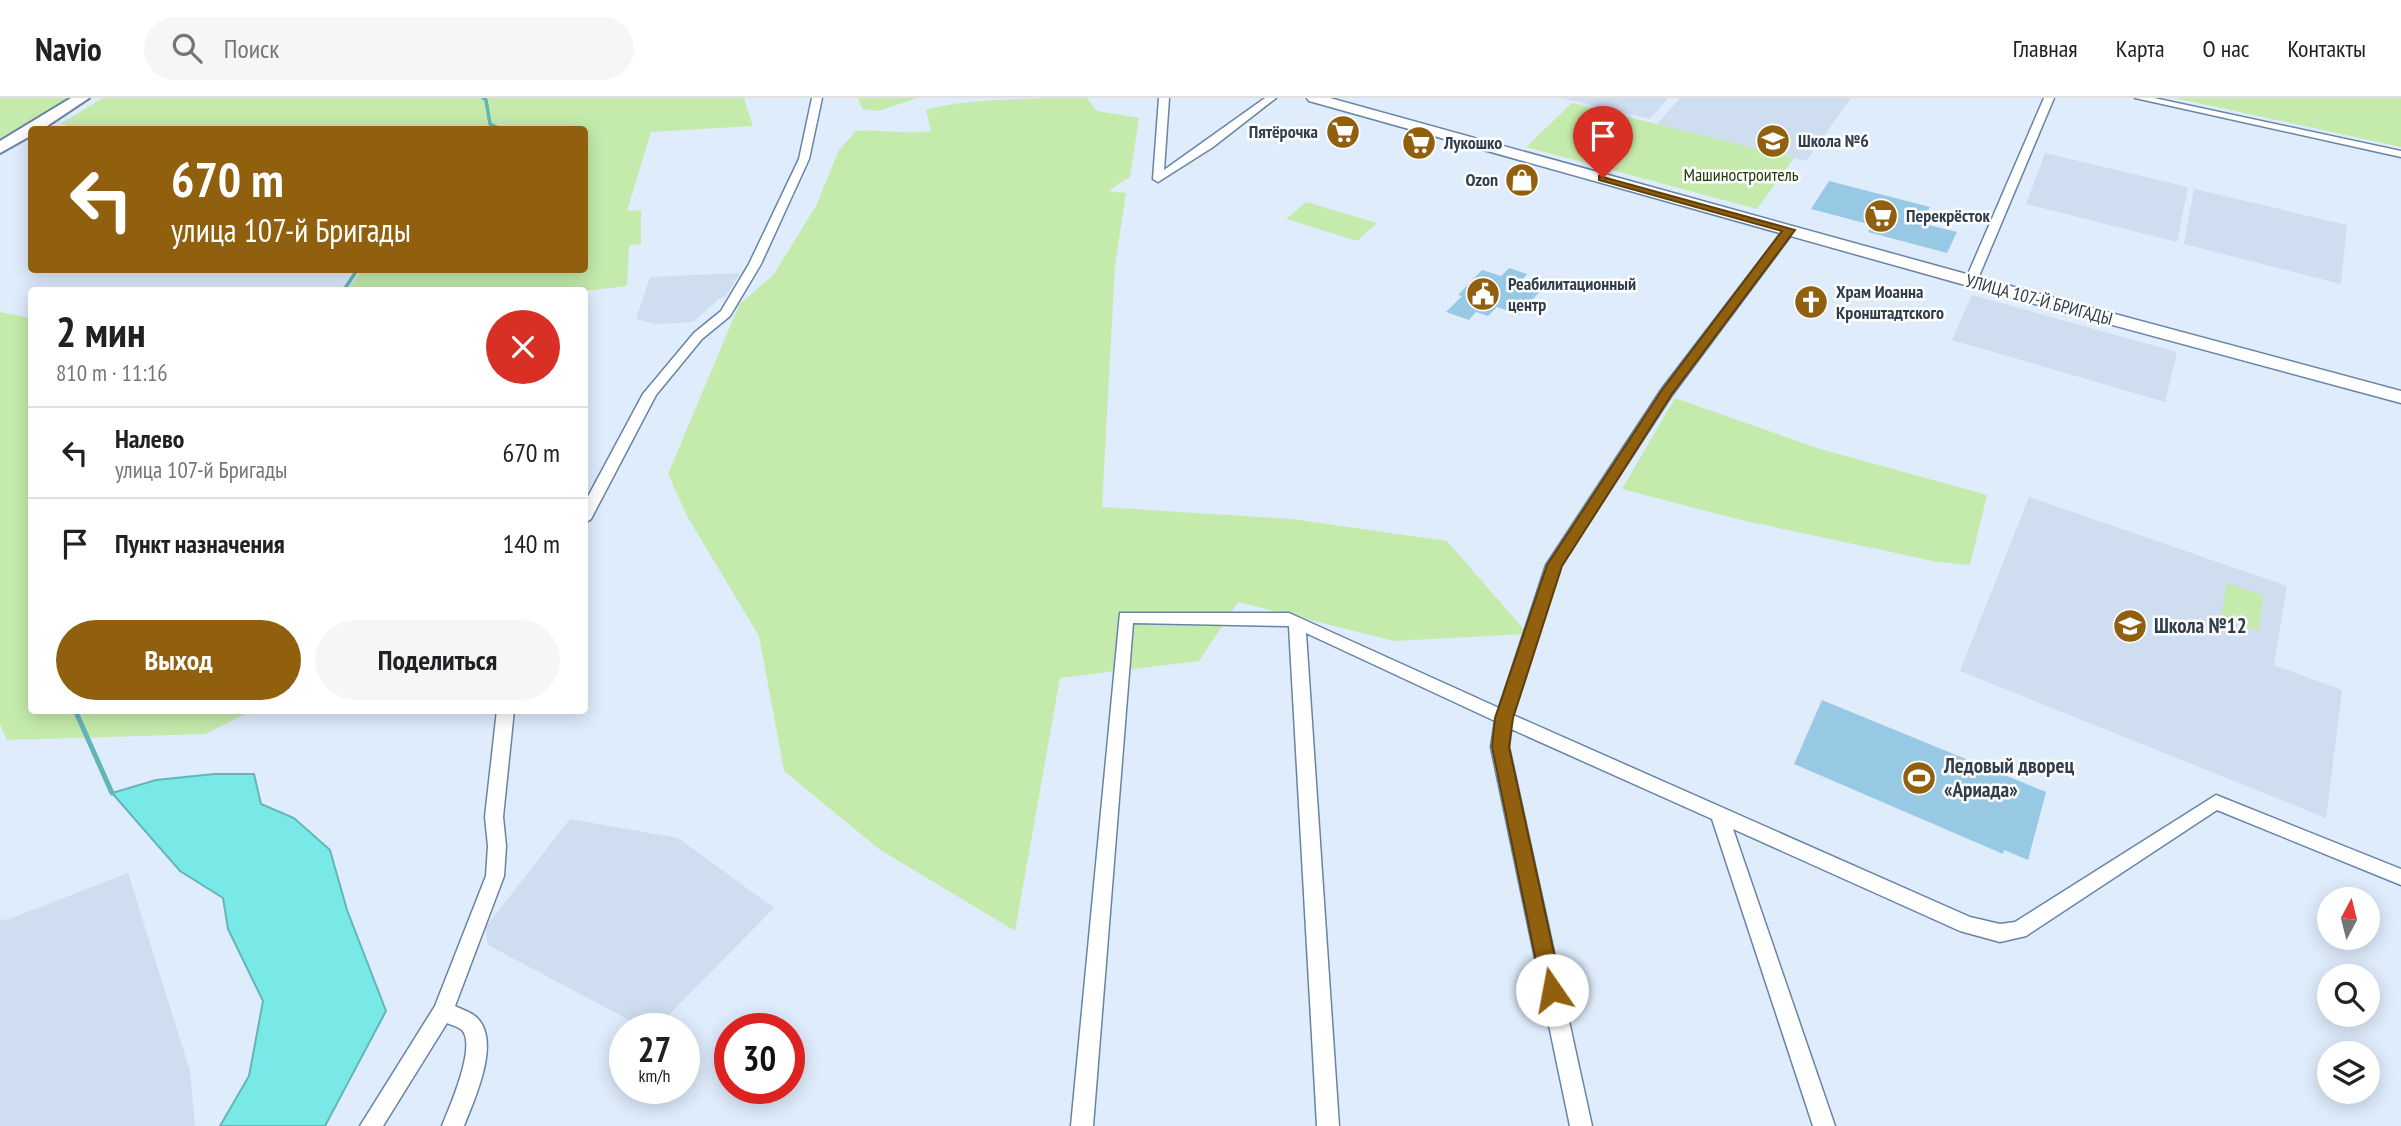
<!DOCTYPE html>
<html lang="ru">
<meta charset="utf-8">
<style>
body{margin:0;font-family:"PT Sans Narrow",sans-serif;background:#f6f6f6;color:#202124;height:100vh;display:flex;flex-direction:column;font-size:26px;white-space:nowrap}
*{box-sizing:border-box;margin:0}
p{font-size:23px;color:#757577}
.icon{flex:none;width:38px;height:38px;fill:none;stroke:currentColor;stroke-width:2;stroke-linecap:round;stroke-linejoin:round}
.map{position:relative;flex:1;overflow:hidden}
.side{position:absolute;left:28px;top:189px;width:560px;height:427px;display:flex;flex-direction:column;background:#fff;border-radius:7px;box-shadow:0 4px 18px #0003}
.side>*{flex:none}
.banner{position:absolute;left:28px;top:28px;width:560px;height:147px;border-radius:7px;box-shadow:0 4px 18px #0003;background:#91600e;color:#fff;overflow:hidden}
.needle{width:46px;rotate:7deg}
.tools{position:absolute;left:2317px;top:789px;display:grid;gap:14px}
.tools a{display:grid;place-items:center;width:63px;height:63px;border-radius:50%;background:#fff;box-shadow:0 4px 18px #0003;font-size:35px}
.speed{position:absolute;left:609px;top:915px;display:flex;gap:14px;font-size:35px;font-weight:700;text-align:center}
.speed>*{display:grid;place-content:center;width:91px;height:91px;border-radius:50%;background:#fff;box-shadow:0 4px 18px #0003;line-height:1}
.speed small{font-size:18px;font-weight:400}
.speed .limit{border:10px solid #d22;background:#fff;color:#111}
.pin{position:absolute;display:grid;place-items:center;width:60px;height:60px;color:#fff;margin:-72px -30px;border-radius:50% 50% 50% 0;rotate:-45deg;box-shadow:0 0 7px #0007}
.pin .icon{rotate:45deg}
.me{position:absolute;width:77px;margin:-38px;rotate:348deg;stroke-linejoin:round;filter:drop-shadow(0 0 5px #0008)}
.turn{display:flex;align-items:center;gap:24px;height:147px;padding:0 28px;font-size:32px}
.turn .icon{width:91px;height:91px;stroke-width:2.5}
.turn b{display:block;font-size:49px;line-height:60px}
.round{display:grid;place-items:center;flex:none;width:74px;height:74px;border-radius:37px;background:#f6f6f6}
.summary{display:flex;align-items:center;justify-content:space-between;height:119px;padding:0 28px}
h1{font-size:42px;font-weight:700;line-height:52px}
.cta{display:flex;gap:14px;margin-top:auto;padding:14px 28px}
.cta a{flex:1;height:80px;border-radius:42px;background:#91600e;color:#fff;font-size:28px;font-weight:700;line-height:80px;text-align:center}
.cta a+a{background:#f6f6f6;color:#202124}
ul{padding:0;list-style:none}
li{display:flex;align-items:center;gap:21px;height:91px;padding:0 28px;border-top:2px solid #e0e0e0}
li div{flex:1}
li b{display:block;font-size:26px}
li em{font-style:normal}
header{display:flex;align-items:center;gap:42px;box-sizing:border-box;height:98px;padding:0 35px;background:#fff;border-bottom:2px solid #e0e0e0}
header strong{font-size:33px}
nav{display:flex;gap:38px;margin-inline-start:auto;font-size:24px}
.search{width:490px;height:63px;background:#f6f6f6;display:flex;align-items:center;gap:18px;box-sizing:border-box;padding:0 24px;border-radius:38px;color:#757577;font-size:26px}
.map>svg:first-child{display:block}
.built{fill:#ceddef}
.green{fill:#c5ebac}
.water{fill:#78e9e6;stroke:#63b6b8;stroke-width:2}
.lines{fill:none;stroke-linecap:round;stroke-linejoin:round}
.stream-far1{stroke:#63b6b8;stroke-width:3.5}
.stream{stroke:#63b6b8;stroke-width:5}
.building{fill:#98c9e4}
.minor-casing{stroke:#6784a7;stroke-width:3}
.secondary-casing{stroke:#6784a7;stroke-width:3}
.primary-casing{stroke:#6784a7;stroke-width:4}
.minor{fill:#fff;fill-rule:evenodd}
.secondary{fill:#fff;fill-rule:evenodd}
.primary{fill:#fff;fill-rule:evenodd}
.route{fill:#91600e;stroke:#5e3e09;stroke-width:2}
.labels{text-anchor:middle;stroke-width:5;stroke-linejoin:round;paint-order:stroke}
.far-poi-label{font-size:18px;font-weight:bold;fill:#313e4d;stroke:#fff;text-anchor:start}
.far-park-label{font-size:18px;fill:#203a08;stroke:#fff}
.far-street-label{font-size:18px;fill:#313e4d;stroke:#fff}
.poi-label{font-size:21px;font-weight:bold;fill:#313e4d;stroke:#fff;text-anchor:start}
</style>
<header>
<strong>Navio</strong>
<div class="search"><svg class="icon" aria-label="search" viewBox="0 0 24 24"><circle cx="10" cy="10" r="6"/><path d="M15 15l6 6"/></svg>Поиск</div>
<nav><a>Главная</a><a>Карта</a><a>О нас</a><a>Контакты</a></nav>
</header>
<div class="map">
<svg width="2401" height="1028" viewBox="0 0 2401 1028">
<rect width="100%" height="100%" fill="#dfecfc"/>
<!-- built -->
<path class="built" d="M1562 0H1668L1650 21Z
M1680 0H1851L1806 63 1657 26Z
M2045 55 2188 89 2177 144 2026 106Z
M2194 91 2347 127 2341 186 2184 146Z
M740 175 725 199 720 200 693 224 656 226 636 221 650 179Z
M1972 197 2177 254 2165 304 1952 242Z
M2029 399 2287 488 2274 567 2342 592 2326 720 1960 573Z
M570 721 678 740 774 810 655 931H646L488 847 485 830Z
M128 775 190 973 195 1028H0V820L4 823Z"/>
<!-- green -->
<path class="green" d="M0 0H68L0 41Z
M103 0H744L753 28 651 34 627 113 641 112V146L629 147 627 188 585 193 347 192 362 172H584V32H84L60 26Z
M858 0H917L879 13 862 11Z
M1087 0 1097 13 1139 20 1130 79 1108 93 1126 95 1115 167 1102 409 1292 421 1447 443 1528 536 1394 543 1238 504 1199 563 1060 580 1015 833 879 751 784 673 759 538 687 418 668 376 739 207 774 176 816 108 839 52 856 33C882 31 906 37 931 33L926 12C963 0 1043 0 1087 0Z
M2175 0H2401V49Z
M1572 5 1794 60 1757 111 1526 49Z
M1306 104 1377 125 1357 143 1286 121Z
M0 214 31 220 32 612 246 613 243 617 205 636 7 642 0 626Z
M1675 300 1817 350 1987 397 1970 467 1938 464 1741 422 1622 391Z
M2227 485 2263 497 2259 533 2221 520Z"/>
<!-- water -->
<path class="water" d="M214 676H254L261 706 294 720 330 752 347 812 386 913 325 1028H220L249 978 263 903 228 831 223 800 180 773 112 695 156 682Z"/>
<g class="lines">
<!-- stream-far1 -->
<path class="stream-far1" d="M483 0 486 2 490 26 503 32
M344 192 357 172"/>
<!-- stream -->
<path class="stream" d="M75 612 112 695"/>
</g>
<!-- building -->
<path class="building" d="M1829 83 1930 109 1921 125 1957 134 1947 155 1868 134 1872 127 1811 111Z
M1509 170 1527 176 1520 184 1542 191 1519 217 1497 209 1488 218 1476 214 1469 222 1446 214 1462 198 1458 197 1482 172 1501 178Z
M1822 602 2046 694 2028 762 2004 752 2003 756 1794 666Z"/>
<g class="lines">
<!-- minor casing -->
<g class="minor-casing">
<path id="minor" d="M812 0H822L809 61 761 166 730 218 702 241 656 297 591 421 584 426V406L643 296 694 235 721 213 749 166 799 61Z
M1159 0H1169L1164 72 1265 0H1276L1213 49 1158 84 1153 81Z
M2044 0H2054L1977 183 1971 187 1967 186 1965 183Z
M2135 0H2154L2401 53V59Z
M1789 129 1795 132 1672 297 1561 467 1513 617 1970 819 2000 826 2015 824 2216 697 2401 771V787L2217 712 2026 838 2000 844 1960 833 1733 731 1835 1028H1813L1712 721 1511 631 1509 649 1592 1028H1570L1491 649 1495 623 1306 535 1339 1028H1317L1289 528 1133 525 1093 1028H1071L1120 515H1289L1499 610 1546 467 1661 292 1785 130Z
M497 612H514L503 719 506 748 504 778 455 908C461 911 470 914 475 918 503 941 474 1002 464 1028H442C449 1010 477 948 462 932 459 929 451 927 447 925L383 1028H360L435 908 486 778 488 748 485 719Z"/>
</g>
<!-- secondary casing -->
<g class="secondary-casing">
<path id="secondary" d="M1307 0H1330L1977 179 2401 293V305L1965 187 1309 3Z"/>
</g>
<!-- primary casing -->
<g class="primary-casing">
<path id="primary" d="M71 0H89L41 32H32V37L0 55V43Z"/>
</g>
<!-- minor -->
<use href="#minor" class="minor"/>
<!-- secondary -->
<use href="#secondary" class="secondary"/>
<!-- primary -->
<use href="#primary" class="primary"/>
</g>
<!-- route -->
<path class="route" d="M1599 78 1795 132 1672 296 1562 468 1513 620 1509 649 1562 892 1559 899 1552 902 1545 899 1542 892 1492 649 1495 620 1547 467 1662 292 1782 133 1599 82Z"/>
<!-- icons -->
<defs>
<g id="supermarket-disc" transform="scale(1.75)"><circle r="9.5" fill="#91600e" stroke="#fff"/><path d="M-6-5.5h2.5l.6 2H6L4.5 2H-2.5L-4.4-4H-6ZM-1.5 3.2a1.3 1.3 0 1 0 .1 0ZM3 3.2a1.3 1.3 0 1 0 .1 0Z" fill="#fff"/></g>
<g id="school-disc" transform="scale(1.75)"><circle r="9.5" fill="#91600e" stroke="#fff"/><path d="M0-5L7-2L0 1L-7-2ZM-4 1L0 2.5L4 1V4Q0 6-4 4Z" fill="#fff"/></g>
<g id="shop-disc" transform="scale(1.75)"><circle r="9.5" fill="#91600e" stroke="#fff"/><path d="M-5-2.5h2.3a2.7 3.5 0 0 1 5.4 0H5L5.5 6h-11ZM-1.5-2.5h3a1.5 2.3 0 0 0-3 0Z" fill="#fff"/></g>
<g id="civic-disc" transform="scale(1.75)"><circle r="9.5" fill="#91600e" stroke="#fff"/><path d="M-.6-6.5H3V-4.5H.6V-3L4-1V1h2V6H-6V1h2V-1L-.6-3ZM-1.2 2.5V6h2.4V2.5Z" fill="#fff"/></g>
<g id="church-disc" transform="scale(1.75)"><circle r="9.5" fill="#91600e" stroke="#fff"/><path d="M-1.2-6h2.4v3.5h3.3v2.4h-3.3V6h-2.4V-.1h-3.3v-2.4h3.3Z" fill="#fff"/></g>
<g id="stadium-disc" transform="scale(1.75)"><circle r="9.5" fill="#91600e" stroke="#fff"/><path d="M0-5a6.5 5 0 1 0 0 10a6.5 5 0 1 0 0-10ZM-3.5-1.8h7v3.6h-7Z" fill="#fff"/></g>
</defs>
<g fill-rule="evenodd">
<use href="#supermarket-disc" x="1343" y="34"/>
<use href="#school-disc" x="1773" y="43"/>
<use href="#supermarket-disc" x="1419" y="45"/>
<use href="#shop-disc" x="1522" y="82"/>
<use href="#supermarket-disc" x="1881" y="118"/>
<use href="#civic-disc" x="1483" y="196"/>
<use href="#church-disc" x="1811" y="204"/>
<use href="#school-disc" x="2130" y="528"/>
<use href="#stadium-disc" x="1919" y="680"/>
</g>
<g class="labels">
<!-- far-poi labels -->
<g class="far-poi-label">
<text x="1318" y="40" text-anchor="end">Пятёрочка</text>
<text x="1798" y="49">Школа №6</text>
<text x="1444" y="51">Лукошко</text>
<text x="1498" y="88" text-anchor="end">Ozon</text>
<text x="1906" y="124">Перекрёсток</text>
<text x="1508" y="192">Реабилитационный<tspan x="1508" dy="21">центр</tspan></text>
<text x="1836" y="200">Храм Иоанна<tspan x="1836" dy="21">Кронштадтского</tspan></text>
</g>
<!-- far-park labels -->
<g class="far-park-label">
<text x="1741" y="83">Машиностроитель</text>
</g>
<!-- far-street labels -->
<g class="far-street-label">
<text transform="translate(2039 202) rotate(15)" y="6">УЛИЦА 107-Й БРИГАДЫ</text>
</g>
<!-- poi labels -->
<g class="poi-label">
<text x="2154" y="535">Школа №12</text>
<text x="1944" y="675">Ледовый дворец<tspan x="1944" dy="24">«Ариада»</tspan></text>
</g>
</g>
</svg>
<div class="tools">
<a><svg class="needle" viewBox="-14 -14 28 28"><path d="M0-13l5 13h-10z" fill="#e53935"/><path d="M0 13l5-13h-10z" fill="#757577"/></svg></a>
<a><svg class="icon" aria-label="search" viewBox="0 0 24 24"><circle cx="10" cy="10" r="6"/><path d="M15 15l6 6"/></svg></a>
<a><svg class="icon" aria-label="layers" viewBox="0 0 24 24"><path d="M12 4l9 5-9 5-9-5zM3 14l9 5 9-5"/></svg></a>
</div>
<div class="speed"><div>27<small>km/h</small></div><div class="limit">30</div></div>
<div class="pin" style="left:1603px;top:80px;background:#d93025"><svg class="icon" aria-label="arrive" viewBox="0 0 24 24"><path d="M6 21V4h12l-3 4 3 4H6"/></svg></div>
<svg class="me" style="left:1552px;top:892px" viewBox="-20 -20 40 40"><circle r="19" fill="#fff"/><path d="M0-13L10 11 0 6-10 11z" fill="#91600e"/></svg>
<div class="banner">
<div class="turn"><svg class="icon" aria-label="left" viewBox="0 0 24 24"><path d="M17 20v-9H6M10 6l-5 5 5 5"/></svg><div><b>670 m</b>улица 107-й Бригады</div></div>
</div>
<section class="side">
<div class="summary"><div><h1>2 мин</h1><p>810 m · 11:16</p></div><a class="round" style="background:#d93025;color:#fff"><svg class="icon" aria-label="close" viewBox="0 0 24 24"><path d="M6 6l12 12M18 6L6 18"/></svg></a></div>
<ul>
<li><svg class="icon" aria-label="left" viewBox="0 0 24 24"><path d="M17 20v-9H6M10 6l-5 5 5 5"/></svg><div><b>Налево</b><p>улица 107-й Бригады</p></div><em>670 m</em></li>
<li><svg class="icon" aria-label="arrive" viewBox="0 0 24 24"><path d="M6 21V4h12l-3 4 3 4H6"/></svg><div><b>Пункт назначения</b></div><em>140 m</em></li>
</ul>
<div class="cta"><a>Выход</a><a>Поделиться</a></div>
</section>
</div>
